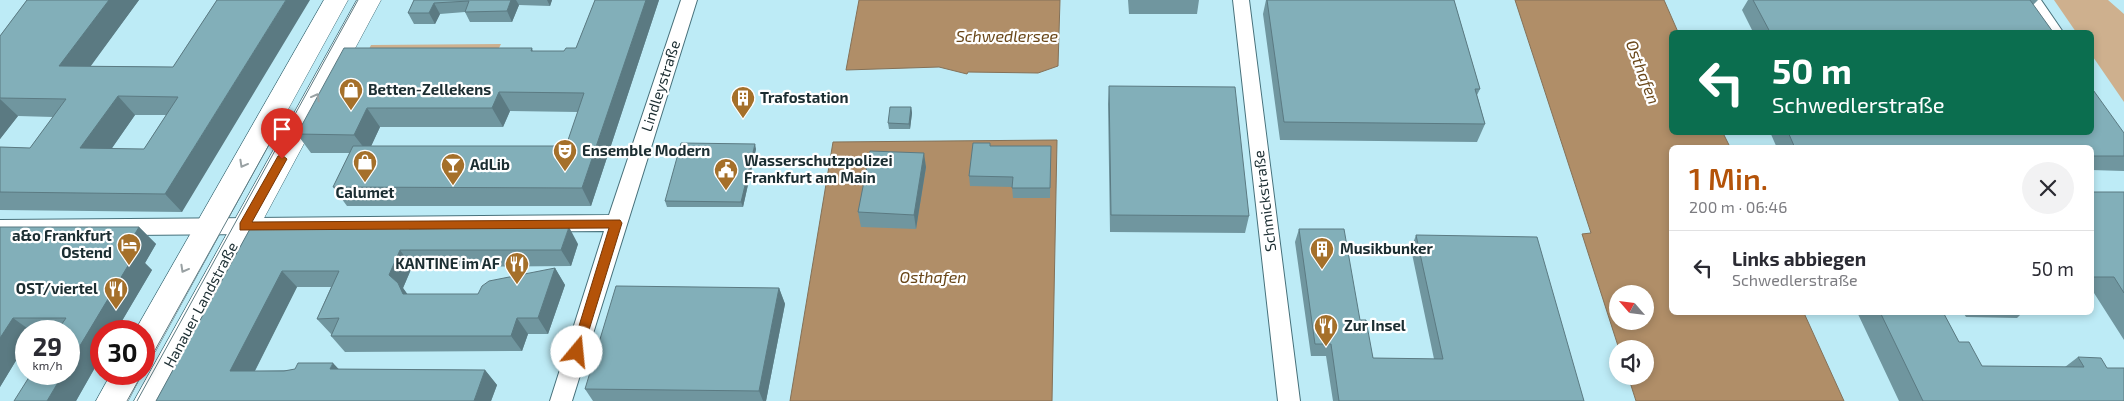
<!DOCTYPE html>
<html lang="de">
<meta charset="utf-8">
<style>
body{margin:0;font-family:"Exo 2",sans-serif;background:#f2f2f3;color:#2b2b33;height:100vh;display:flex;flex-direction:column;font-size:19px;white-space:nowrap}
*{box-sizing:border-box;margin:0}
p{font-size:16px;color:#7c7c81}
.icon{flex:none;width:28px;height:28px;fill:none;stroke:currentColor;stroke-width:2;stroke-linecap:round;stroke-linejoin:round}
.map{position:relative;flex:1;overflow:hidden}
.sheet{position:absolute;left:1669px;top:145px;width:425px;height:170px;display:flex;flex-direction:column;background:#fff;border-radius:8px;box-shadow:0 2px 8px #0003}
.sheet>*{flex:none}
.hud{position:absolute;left:1669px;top:30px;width:425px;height:105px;border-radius:8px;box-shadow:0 2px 8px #0003;background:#0b6e4f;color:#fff;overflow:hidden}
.needle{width:32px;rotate:298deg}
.buttons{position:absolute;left:1609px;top:285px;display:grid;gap:10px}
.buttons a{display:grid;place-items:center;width:45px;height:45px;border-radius:50%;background:#fff;box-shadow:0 2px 8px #0003;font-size:25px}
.speed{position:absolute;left:15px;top:320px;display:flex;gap:10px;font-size:25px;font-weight:700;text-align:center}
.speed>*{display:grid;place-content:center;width:65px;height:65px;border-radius:50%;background:#fff;box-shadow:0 2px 8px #0003;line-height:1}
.speed small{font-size:12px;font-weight:400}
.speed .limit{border:8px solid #d22;background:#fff;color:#111}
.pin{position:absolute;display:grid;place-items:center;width:42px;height:42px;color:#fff;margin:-51px -21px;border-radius:50% 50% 50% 0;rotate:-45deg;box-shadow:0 0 5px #0007}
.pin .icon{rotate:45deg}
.me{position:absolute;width:55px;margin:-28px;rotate:17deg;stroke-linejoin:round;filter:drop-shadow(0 0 4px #0008)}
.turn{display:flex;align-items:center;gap:18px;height:105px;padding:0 20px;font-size:22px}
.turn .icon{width:65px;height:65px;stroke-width:2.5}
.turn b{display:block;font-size:35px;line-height:42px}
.round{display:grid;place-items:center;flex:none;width:52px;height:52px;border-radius:26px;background:#f2f2f3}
.overview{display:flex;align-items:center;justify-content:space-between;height:85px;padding:0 20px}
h1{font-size:30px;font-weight:600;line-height:38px;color:#b45309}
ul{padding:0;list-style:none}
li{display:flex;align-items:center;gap:15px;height:75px;padding:0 20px;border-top:1px solid #e1e1e2}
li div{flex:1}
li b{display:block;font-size:19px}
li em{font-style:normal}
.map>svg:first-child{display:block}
.green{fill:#ceb08e}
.water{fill:#b08e68;stroke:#847158;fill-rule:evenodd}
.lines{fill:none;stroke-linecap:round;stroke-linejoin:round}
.street-casing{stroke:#47717b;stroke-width:2}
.primary-casing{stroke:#47717b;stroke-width:1}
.street{fill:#fff;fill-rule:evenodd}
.primary{fill:#fff;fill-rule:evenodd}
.tram{stroke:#5e7b82;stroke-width:1}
.wall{fill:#70969f;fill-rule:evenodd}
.shaded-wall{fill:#5b7a82}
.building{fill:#82afb9;stroke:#5b7a82;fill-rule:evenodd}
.oneway{stroke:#99a1a3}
.route{fill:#b45309;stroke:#753606}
.labels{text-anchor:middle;stroke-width:4.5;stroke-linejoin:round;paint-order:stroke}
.street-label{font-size:15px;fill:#1c2e32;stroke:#fff}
.poi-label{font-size:15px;font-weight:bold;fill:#1c2e32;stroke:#fff;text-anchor:start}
.water-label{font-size:16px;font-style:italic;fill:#6a4719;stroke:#fff}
</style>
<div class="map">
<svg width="2124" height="401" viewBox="0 0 2124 401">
<rect width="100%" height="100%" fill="#bdebf6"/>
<!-- green -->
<path class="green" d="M2054 0H2108L2124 14V102L2091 54V32H2076Z
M501 44 496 54 366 55 371 45Z"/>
<!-- water -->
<path class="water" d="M859 0H1060L1058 66 1038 73 968 72 967 74 939 67 846 70Z
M1515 0H1664L1678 32H1671V132L1723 133 1730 147 1671 148V312L1804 313 1844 401H1636L1628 376H1645V349H1619L1582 234 1591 233ZM1618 294H1645V321H1618Z
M1057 140 1052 401H790L833 142Z"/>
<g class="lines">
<!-- street casing -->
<g class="street-casing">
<path id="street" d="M681 0H697L572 401H550L604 231 0 236V220L609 215Z
M1233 0H1249L1300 401H1278Z
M2025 0H2041L2063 32H2047Z"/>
</g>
<!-- primary casing -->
<g class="primary-casing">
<path id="primary" d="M324 0H348L155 352 144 356V331H135Z
M357 0H381L166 401H134Z
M111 374H142L128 401H96Z"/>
</g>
<!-- street -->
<use href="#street" class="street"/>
<!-- primary -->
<use href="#primary" class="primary"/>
<!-- tram -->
<path class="tram" d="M144 370 285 116
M127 401 142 374
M137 401 358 0"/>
</g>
<!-- wall -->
<path class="wall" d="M27 0H139L90 66 173 67 217 0 182 212 0 210V147L30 148 53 117 18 116 0 139V36ZM135 115H166L144 149H111Z
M414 0H552L550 6 519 5 512 22H470L465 12 440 14 435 24H414L408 13Z
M595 0H659L591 206H347L333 187 350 153H311L297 134 532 48 533 51H564L576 48ZM510 111 578 112 566 146H371L380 127H503Z
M1128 0H1199L1197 14H1129Z
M1266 0H1454L1480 89 1477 95 1485 124 1477 142 1280 140 1263 14Z
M1748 0H2038L2033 5 2053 32H1753L1742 10Z
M1109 86 1249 216 1245 233 1110 232 1108 104Z
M911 107 912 113 910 129H889L888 123Z
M1770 132 2124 133V171L2091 170V148H1777Z
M990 143V146H1051L1050 198H1013L1012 187 970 186 969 176Z
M756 149 743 207H667L665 201Z
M926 167 916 229 861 227 858 212Z
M2091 192H2124V340L2094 293H2091Z
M0 227H139L156 244 145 263 152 270 116 331H101V357L76 401H14L69 331H26V344L0 387Z
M251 227 411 229 578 244 571 266 412 267 403 288 407 294H478L555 268 565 285 548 334H528L522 351 345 352 331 336V334L317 319 331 287H297L255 371 339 369 485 370 497 385 491 401H156Z
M1299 229 1360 320 1373 358 1434 359 1411 249 1416 235 1584 401H1333L1326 356H1311L1295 242Z
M779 288 785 304 766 401H593L585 389Z
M1857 312H1943L1959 342 1982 366 2065 367 2078 357 2107 368 2124 401H1899Z
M1963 312H2023L2017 318 1966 317Z"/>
<!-- shaded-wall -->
<path class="shaded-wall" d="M109 0H139L77 85 59 66Z
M286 0H310L182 212 165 194Z
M511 0H516L519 5 512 22 507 11Z
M547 0H552L550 6Z
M646 0H659L591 206 582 188Z
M434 3 440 14 435 24 429 13Z
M499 92 510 111 503 127 492 108Z
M118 96 135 115 99 167 80 148Z
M0 99 18 116 0 139Z
M911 107 912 113 910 129 909 124Z
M367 108 380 127 368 153 354 135Z
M755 144 756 149 743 207 741 202Z
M924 153 926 167 916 229 914 215Z
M139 227 156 244 145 263 152 270 116 331H101V357L76 401H47L63 374H69V364L123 254Z
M569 227 578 244 571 266 561 250Z
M400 250 412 267 403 288 411 299 403 294 389 275Z
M555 268 565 285 548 334 538 318Z
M282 271 297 287 247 386 230 371Z
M779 288 785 304 766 401H763L759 391Z
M13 318 31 331H26V344L0 387V338Z
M517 318 528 334 522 351 511 336Z
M333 363 348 379 330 369Z
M485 370 497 385 491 401H474Z"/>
<!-- building -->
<path class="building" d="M27 0H109L59 66 173 67 217 0H286L165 194 0 192V147L30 148 66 99 0 98V36ZM118 96 178 97 144 149 80 148Z
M414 0H511L507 11 465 12 469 1 434 3 429 13H408Z
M595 0H646L582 188 333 187 353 146H566L584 93 499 92 492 108H367L354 135 297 134 344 48H532L531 51H564L566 48H576Z
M1267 0H1454L1480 89H1475L1485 124 1284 122Z
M1753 0H2030L2053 32H1770Z
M1109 86 1235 87 1249 216 1111 215Z
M2091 87 2124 133V156H2091V148H1795L1788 132H2091Z
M890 107H911L909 124 888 123Z
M681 143 755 144 741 202 665 201Z
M973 143H990V146H1051L1050 188H1012L1013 177 969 176Z
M870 151 924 153 914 215 858 212Z
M2091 192H2124V293L2114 277H2093L2091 275Z
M0 227H139L123 254H135L69 364V331H57L66 318H13L0 338Z
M251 227H410L409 229 569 227 561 250H400L389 275 398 283 403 294H478L482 286 489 281 555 268 538 318H517L511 336H331L339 318 317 319 339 271H282L230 371H284L295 369 298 363H333L330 369 485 370 474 401H156Z
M1299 229H1344L1360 320H1366L1373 358 1443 359 1416 235 1537 237 1584 401H1339L1331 344H1315Z
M616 286 779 288 759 391 585 389Z
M1880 312H1943L1959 342H1969L1982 366 2084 367 2078 357 2101 358 2107 368H2124V401H1923Z
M31 374H63L47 401H14Z"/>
<!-- one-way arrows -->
<defs><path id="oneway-chevron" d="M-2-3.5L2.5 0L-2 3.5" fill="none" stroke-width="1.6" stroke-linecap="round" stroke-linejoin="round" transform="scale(1.25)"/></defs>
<g class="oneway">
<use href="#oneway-chevron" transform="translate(316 97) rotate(-61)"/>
<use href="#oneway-chevron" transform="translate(243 164) rotate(119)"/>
<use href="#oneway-chevron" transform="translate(184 269) rotate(119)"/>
</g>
<!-- route -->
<path class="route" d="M282 155 287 159 252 222 620 220 622 223 581 356H572L571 352 609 228 240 230V223L278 156Z"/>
<!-- icons -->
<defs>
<g id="shop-pin" transform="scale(1.25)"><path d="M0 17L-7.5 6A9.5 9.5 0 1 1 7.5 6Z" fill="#a5702a" stroke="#fff"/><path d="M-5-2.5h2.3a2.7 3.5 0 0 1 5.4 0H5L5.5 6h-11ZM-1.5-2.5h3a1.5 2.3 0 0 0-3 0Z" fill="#fff"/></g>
<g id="building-pin" transform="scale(1.25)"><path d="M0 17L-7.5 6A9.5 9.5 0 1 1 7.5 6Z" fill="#a5702a" stroke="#fff"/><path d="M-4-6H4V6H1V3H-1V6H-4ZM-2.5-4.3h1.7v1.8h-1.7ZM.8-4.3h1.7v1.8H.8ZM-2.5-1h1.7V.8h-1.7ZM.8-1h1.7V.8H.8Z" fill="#fff"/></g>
<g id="theatre-pin" transform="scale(1.25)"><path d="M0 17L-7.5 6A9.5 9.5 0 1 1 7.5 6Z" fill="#a5702a" stroke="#fff"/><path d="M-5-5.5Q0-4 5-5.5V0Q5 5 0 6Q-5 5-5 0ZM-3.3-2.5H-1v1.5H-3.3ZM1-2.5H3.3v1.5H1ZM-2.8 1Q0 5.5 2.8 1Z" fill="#fff"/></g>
<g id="bar-pin" transform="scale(1.25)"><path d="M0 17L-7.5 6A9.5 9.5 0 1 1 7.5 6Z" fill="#a5702a" stroke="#fff"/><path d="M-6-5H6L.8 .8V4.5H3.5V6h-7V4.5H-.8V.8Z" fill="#fff"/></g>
<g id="civic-pin" transform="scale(1.25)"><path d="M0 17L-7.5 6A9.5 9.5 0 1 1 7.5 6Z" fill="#a5702a" stroke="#fff"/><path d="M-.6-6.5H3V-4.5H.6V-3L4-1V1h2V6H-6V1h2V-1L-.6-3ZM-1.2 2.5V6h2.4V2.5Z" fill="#fff"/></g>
<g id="hotel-pin" transform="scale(1.25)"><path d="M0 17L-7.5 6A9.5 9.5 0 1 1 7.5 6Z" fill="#a5702a" stroke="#fff"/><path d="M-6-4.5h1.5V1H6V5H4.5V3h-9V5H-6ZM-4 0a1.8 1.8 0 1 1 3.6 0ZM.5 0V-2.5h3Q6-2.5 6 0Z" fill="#fff"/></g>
<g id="restaurant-pin" transform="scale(1.25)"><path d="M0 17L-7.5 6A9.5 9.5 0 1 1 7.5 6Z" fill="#a5702a" stroke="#fff"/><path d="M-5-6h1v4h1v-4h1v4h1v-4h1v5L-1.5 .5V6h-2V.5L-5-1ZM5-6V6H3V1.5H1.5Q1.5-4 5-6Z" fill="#fff"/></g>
</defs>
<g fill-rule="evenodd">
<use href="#shop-pin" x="351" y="90"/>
<use href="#building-pin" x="743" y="98"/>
<use href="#theatre-pin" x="565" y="151"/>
<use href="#shop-pin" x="365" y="162"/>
<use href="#bar-pin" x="453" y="165"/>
<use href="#civic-pin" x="726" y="170"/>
<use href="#hotel-pin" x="129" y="245"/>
<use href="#building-pin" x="1322" y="249"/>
<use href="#restaurant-pin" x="517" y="264"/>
<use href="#restaurant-pin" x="116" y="289"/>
<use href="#restaurant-pin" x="1326" y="326"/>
</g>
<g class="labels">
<!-- street labels -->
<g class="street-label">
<text transform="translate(661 86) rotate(-72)" y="5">Lindleystraße</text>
<text transform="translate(1265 201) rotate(-97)" y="5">Schmickstraße</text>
<text transform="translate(201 305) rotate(-62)" y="5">Hanauer Landstraße</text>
</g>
<!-- poi labels -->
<g class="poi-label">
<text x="368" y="95">Betten-Zellekens</text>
<text x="760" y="103">Trafostation</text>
<text x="582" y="156">Ensemble Modern</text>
<text x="744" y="166">Wasserschutzpolizei<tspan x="744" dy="17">Frankfurt am Main</tspan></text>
<text x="470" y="170">AdLib</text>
<text x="365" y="198" text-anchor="middle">Calumet</text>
<text x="112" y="241" text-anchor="end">a&amp;o Frankfurt<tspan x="112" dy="17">Ostend</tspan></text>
<text x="1340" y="254">Musikbunker</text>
<text x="500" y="269" text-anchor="end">KANTINE im AF</text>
<text x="98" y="294" text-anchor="end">OST/viertel</text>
<text x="1344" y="331">Zur Insel</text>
</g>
<!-- water labels -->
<g class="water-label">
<text x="1007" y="42">Schwedlersee</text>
<text transform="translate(1643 72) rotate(69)" y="6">Osthafen</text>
<text x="933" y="283">Osthafen</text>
</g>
</g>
</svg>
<div class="buttons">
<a><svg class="needle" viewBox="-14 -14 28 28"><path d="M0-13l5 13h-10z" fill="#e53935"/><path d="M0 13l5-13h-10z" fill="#7c7c81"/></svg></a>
<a><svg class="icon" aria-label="sound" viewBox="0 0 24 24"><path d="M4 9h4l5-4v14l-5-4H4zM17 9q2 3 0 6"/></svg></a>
</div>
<div class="speed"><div>29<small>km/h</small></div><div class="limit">30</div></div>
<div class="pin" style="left:282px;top:159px;background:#d93025"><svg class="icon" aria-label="arrive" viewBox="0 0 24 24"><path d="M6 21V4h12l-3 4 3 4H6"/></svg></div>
<svg class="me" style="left:577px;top:352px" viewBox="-20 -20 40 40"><circle r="19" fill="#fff"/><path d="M0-13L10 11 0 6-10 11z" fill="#b45309"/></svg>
<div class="hud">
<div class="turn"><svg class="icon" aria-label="left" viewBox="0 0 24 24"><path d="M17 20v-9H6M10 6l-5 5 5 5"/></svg><div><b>50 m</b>Schwedlerstraße</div></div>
</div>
<section class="sheet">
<div class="overview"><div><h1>1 Min.</h1><p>200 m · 06:46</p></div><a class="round"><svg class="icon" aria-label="close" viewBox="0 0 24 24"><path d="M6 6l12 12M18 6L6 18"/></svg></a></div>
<ul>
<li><svg class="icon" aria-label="left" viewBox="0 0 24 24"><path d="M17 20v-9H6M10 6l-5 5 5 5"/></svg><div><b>Links abbiegen</b><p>Schwedlerstraße</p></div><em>50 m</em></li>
</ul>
</section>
</div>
